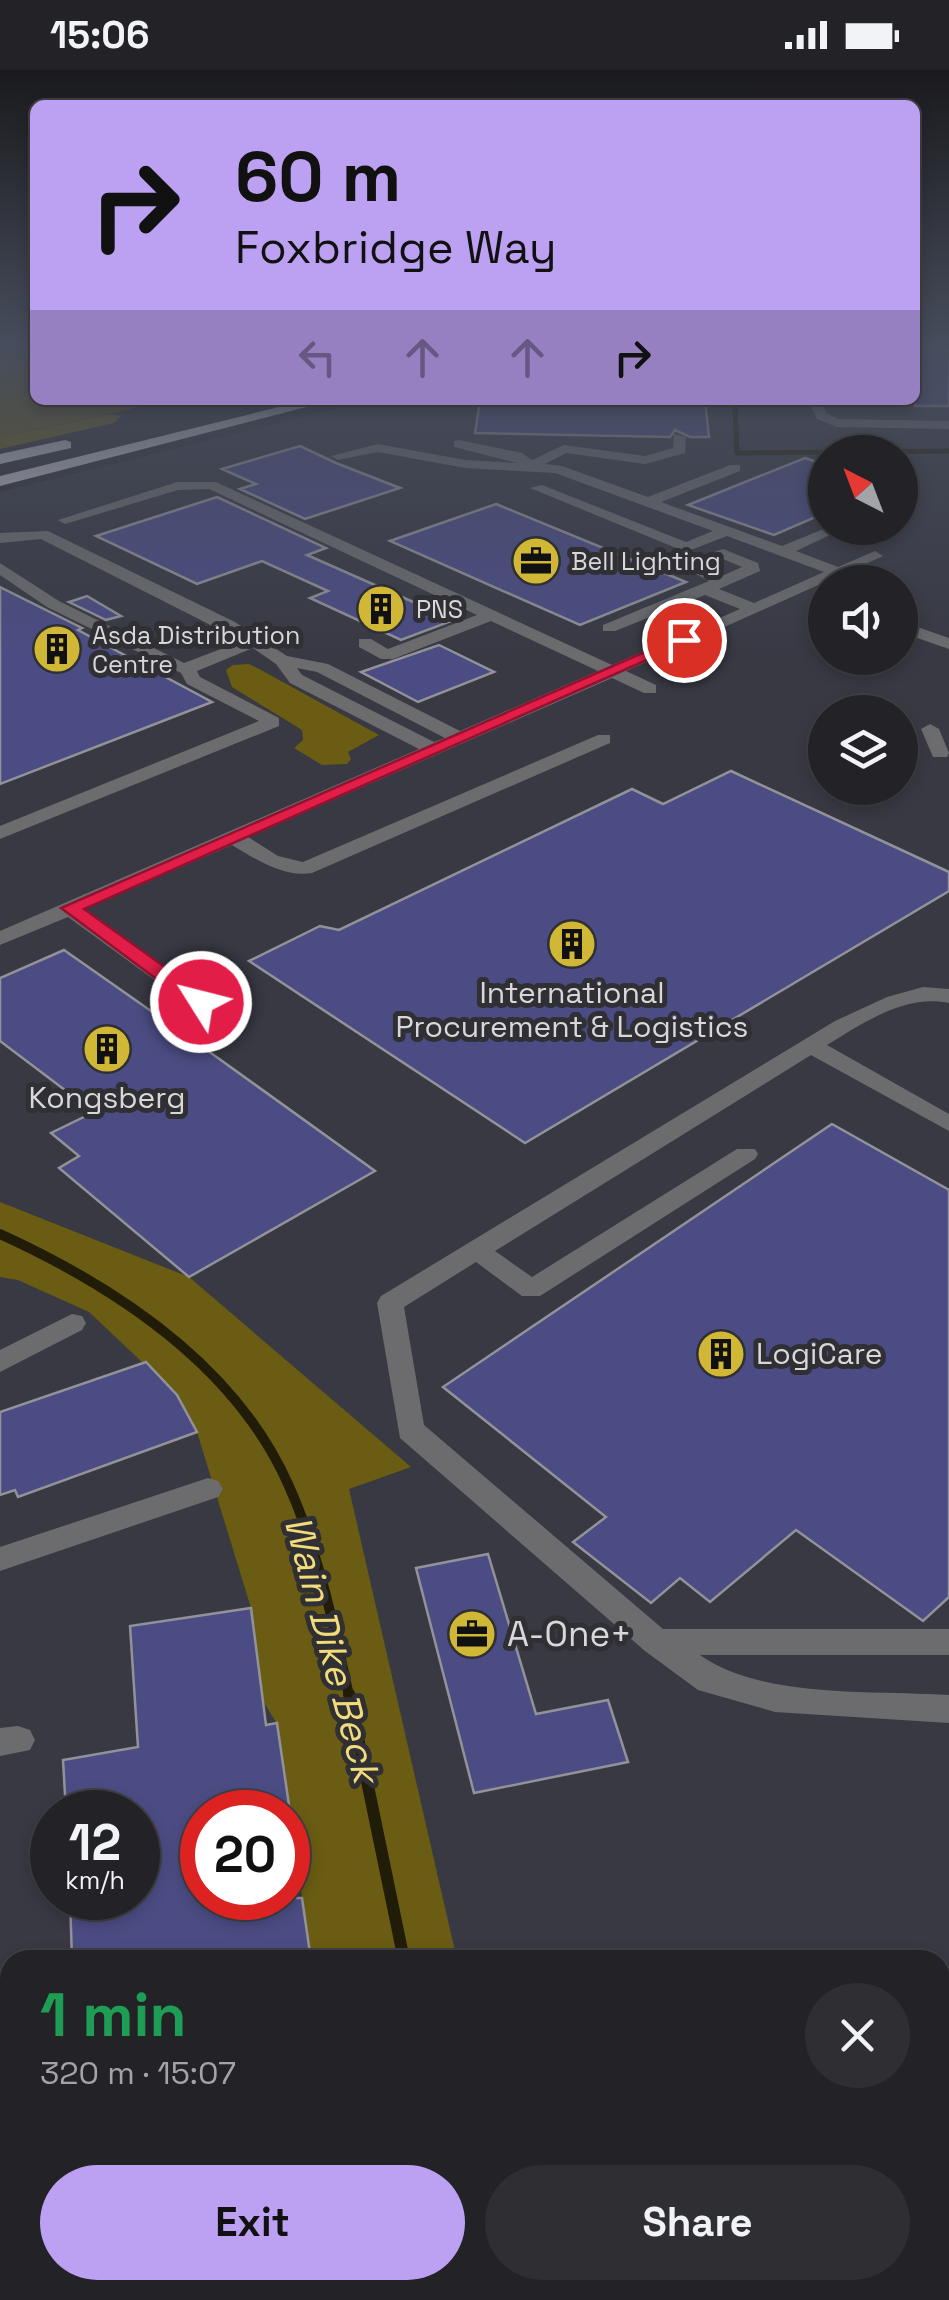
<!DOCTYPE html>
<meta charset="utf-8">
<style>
body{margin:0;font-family:"Space Grotesk",sans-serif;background:#2f2f33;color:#f1f3f6;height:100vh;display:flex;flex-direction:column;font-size:38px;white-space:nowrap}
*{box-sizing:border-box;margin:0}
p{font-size:32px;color:#a3a4a7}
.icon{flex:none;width:55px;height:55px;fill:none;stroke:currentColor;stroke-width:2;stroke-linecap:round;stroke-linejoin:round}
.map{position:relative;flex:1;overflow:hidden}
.drawer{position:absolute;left:0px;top:1880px;width:950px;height:350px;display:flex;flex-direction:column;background:#232327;border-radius:30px 30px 0 0;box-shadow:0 5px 15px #0003,0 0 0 2px #404044}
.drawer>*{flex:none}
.top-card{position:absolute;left:30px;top:30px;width:890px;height:305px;border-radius:15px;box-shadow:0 5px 15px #0003,0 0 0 2px #404044;background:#bca0f2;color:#111;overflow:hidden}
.needle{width:65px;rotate:318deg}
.controls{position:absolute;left:808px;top:365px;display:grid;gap:20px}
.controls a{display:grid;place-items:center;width:110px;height:110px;border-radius:50%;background:#232327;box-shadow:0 5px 15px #0003,0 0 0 2px #404044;font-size:50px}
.speed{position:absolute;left:30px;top:1720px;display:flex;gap:20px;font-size:50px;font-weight:700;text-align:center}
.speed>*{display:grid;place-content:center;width:130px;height:130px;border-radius:50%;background:#232327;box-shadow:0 5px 15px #0003,0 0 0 2px #404044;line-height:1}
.speed small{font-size:25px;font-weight:400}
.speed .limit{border:15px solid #d22;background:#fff;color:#111}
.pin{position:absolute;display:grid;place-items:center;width:85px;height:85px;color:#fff;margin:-42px;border:5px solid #fff;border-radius:50%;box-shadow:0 2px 10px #0007}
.me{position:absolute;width:110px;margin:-55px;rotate:306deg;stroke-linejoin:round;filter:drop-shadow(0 0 8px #0008)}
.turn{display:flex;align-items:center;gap:35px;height:210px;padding:0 40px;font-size:45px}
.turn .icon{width:130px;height:130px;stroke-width:2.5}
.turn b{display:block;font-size:70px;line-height:85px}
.lanes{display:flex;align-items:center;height:95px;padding:0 40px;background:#0003;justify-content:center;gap:50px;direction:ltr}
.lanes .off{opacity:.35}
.round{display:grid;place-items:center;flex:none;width:105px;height:105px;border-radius:52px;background:#2f2f33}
.overview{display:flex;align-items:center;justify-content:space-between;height:170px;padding:0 40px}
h1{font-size:60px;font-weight:600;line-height:75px;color:#1e9e55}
.primary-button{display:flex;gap:20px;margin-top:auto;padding:20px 40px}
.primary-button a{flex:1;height:115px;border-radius:60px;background:#bca0f2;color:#111;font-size:40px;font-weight:600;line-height:115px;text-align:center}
.primary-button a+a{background:#2f2f33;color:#f1f3f6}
.status{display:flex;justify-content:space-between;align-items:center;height:70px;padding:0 50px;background:#232327;direction:ltr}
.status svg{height:28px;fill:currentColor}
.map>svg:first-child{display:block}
.built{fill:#383943;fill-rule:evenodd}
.green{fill:#655713}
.forest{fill:#6a5c12}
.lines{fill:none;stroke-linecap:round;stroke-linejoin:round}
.stream-far2{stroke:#211c07;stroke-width:5}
.stream-far1{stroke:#211c07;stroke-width:10}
.stream{stroke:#211c07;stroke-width:12}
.building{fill:#4b4c83;stroke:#929298;stroke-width:2.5}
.minor{fill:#6c6c6e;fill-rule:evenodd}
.highway{fill:#bfbfc5;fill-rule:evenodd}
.route{fill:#e11d48;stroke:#92132f;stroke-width:2.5}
.labels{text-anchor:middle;stroke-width:10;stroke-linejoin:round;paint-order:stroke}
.far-poi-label{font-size:25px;fill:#d8d8db;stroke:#2f2f34;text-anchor:start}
.poi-label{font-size:30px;fill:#d8d8db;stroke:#2f2f34}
.near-poi-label{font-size:35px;fill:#d8d8db;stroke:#2f2f34;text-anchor:start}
.near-water-label{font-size:38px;font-style:italic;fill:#f1db7a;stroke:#2f2f34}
</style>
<div class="status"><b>15:06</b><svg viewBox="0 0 49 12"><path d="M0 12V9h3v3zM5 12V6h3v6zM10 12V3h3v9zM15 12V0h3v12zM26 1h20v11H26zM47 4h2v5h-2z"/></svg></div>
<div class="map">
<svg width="949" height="2230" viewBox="0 0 949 2230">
<rect width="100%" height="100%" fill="#2f2f34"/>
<!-- built -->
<path class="built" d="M949 274V2230H0V422L369 330H915ZM825 382H900V458H825ZM825 512H900V588H825ZM825 642H900V718H825ZM52 1742H138V1828H52ZM202 1742H288V1828H202ZM10 1890H940V2220H10Z"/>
<!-- green -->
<path class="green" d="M5 274 35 278V330H173L0 367V276Z"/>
<!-- forest -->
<path class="forest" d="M110 344 121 346 114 353 0 379V367Z
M249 594 261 600 379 665 348 682 351 689 347 694 322 695 294 678 303 670 302 660 232 617 226 600 233 595Z
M0 1132 189 1207 411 1397 349 1419 457 1890H311L277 1654 263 1631 251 1538 197 1362 177 1325 89 1242 18 1210 0 1207Z
M366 2220H557L560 2230H368Z"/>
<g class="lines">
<!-- stream-far2 -->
<path class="stream-far2" d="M735 332 737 383 949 381"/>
<!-- stream-far1 -->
<path class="stream-far1" d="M0 1164C114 1216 235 1295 288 1414 318 1480 334 1556 349 1626"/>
<!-- stream -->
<path class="stream" d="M349 1624 404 1890
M469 2220 470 2230"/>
</g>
<!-- building -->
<path class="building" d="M915 274H949V336H915Z
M480 330H705L709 367H690L675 360 670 367 475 363Z
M300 376 336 393 400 418 305 449 240 419 256 414 222 399Z
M805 388 825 395V443L774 465 688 435Z
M217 427 326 478 307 485 454 550 401 570 310 528 328 521 262 491 197 514 96 466Z
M496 434 686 512 580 555 390 471Z
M0 517 82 558 78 560 212 632 0 714Z
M87 526 121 546 106 550 69 532Z
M439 575 494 602 418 632 361 602Z
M731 701 949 802V821L525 1073 249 891 320 856 339 860 632 719 663 734Z
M64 880 218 988 375 1101 189 1207 59 1098 79 1086 51 1063 94 1042 0 971V908Z
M832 1054 949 1120V1527L923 1551 796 1460 710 1532 680 1508 651 1533 573 1472 606 1447 443 1317Z
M146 1292 177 1325 197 1362 18 1427 15 1420 0 1425V1342Z
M488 1484 536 1644 608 1630 628 1692 474 1723 416 1498Z
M251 1538 266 1655 277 1653 290 1742H202V1828H302L311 1890H72L70 1828H138V1742H66L63 1690 138 1677 130 1556Z"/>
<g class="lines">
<!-- minor -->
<path class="minor" d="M808 330H820L827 344 839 349 949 351V359L837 357 817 349Z
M674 364 686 367 685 383 645 394 566 383 545 394 562 396 648 427 730 395H740V401L661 432 782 476 826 458H845L796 481 838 497 875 481 883 486 626 601 656 615V623H644L612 608 248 767 278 786 303 792 598 665H610V673L312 803C284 808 255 789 232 775L85 839 209 928 212 933 209 938H193L68 847 0 875V861L419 679 290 613 276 594 253 578 197 601 200 607 279 648V656L0 769V756L259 651 187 614 181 603 47 537 0 505V493L59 531 184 593 242 571 41 469 0 473V463L48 461 235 552 287 586 328 594 460 661 598 601 491 551 393 589H381L359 577V569H371L388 579 477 545 209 419 178 420 65 454 58 450 177 412H216L612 595 740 539 705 525 615 561H603V555L709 511 685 498V492L723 479 758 493 760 501 719 519 754 533 824 502 727 466 691 480H681L530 418 542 415 686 472 713 461 555 403 465 398 378 382 338 390 331 386 378 374 465 390 517 393 454 377V371L459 370 522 383 532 390 564 375 645 386 673 378ZM723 489 742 497 722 506 703 496ZM297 598 317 602 445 668 434 672 302 605Z
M900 551 949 568V579L900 562Z
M930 654 939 659 949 683 947 687H933L921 659Z
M923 917 949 919V933C905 924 863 953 827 975L949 1044V1061L811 985 495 1181 532 1207 737 1079H755L758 1084 755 1089 540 1226H522L476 1192 404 1237 424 1355 663 1559H949V1585H700C762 1629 875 1620 949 1625V1653L775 1642 698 1620 645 1581 400 1368 377 1233 381 1226 835 951 887 927Z
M72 1244 82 1246 86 1253 82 1260 0 1302V1280Z
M208 1408 218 1411 223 1419 218 1427 0 1501V1477Z
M18 1656 30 1660 35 1670 30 1680 0 1686V1658Z
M949 2159V2201L940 2204V2162Z
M673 2220H817L813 2230H669Z"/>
<!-- highway -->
<path class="highway" d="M307 330H334L0 416V406Z
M65 370 71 372V378L0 394V384Z"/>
</g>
<!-- sky -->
<linearGradient id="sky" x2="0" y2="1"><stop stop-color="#1a1a1d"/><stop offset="0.47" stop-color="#474d5c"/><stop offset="1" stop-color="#474d5c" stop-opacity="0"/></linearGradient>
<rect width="949" height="586" fill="url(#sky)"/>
<!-- route -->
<path class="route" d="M679 567 692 570 84 839 208 928V937H194L61 838Z"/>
<!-- icons -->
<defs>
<g id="office-disc" transform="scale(2.5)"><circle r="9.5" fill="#d1b736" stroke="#2f2f34"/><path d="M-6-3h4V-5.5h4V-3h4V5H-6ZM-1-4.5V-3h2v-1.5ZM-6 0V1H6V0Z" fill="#111"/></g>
<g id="building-disc" transform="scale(2.5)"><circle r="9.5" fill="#d1b736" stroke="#2f2f34"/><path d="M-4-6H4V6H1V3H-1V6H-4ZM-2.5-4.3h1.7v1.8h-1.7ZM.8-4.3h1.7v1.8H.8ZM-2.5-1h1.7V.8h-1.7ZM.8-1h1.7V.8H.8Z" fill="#111"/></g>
</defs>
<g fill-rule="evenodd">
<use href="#office-disc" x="536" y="491"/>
<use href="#building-disc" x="381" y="539"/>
<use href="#building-disc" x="57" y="579"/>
<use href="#building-disc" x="572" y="874"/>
<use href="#building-disc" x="107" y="979"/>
<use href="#building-disc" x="721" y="1284"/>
<use href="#office-disc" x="472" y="1564"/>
</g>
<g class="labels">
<!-- far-poi labels -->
<g class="far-poi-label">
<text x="571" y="500">Bell Lighting</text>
<text x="416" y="548">PNS</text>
<text x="92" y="574">Asda Distribution<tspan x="92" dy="29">Centre</tspan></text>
</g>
<!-- poi labels -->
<g class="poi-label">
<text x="572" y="933">International<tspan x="572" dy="34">Procurement &amp; Logistics</tspan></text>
<text x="107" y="1038">Kongsberg</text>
<text x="756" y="1294" text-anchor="start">LogiCare</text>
</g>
<!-- near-poi labels -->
<g class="near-poi-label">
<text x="507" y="1576">A-One+</text>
</g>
<!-- near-water labels -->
<g class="near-water-label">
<text transform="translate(332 1579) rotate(75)" y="13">Wain Dike Beck</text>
</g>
</g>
</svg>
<div class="controls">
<a><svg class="needle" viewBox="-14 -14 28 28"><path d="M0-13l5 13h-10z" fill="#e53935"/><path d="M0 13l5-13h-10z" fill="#a3a4a7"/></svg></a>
<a><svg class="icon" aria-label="sound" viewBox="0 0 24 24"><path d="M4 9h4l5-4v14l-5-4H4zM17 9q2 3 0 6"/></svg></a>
<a><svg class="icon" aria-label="layers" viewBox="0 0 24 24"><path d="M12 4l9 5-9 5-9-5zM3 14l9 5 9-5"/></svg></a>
</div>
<div class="speed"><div>12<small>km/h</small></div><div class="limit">20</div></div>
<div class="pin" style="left:684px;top:570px;background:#d93025"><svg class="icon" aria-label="arrive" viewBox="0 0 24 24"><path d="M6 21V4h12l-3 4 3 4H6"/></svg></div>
<svg class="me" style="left:201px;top:932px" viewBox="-20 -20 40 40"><circle r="17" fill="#e11d48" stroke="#fff" stroke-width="3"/><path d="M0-11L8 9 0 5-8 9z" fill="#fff"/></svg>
<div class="top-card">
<div class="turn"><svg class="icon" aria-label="right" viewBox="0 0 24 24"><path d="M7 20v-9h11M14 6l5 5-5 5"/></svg><div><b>60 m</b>Foxbridge Way</div></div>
<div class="lanes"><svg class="icon off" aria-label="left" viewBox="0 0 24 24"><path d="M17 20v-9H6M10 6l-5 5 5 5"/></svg><svg class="icon off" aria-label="ahead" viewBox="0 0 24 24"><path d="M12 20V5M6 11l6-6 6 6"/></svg><svg class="icon off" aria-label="ahead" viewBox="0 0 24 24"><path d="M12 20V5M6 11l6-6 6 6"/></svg><svg class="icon" aria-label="right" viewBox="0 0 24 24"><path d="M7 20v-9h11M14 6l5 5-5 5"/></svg></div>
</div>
<section class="drawer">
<div class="overview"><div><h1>1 min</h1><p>320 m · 15:07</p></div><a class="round"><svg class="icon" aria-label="close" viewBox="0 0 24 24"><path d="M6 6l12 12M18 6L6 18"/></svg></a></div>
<div class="primary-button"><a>Exit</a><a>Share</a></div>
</section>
</div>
